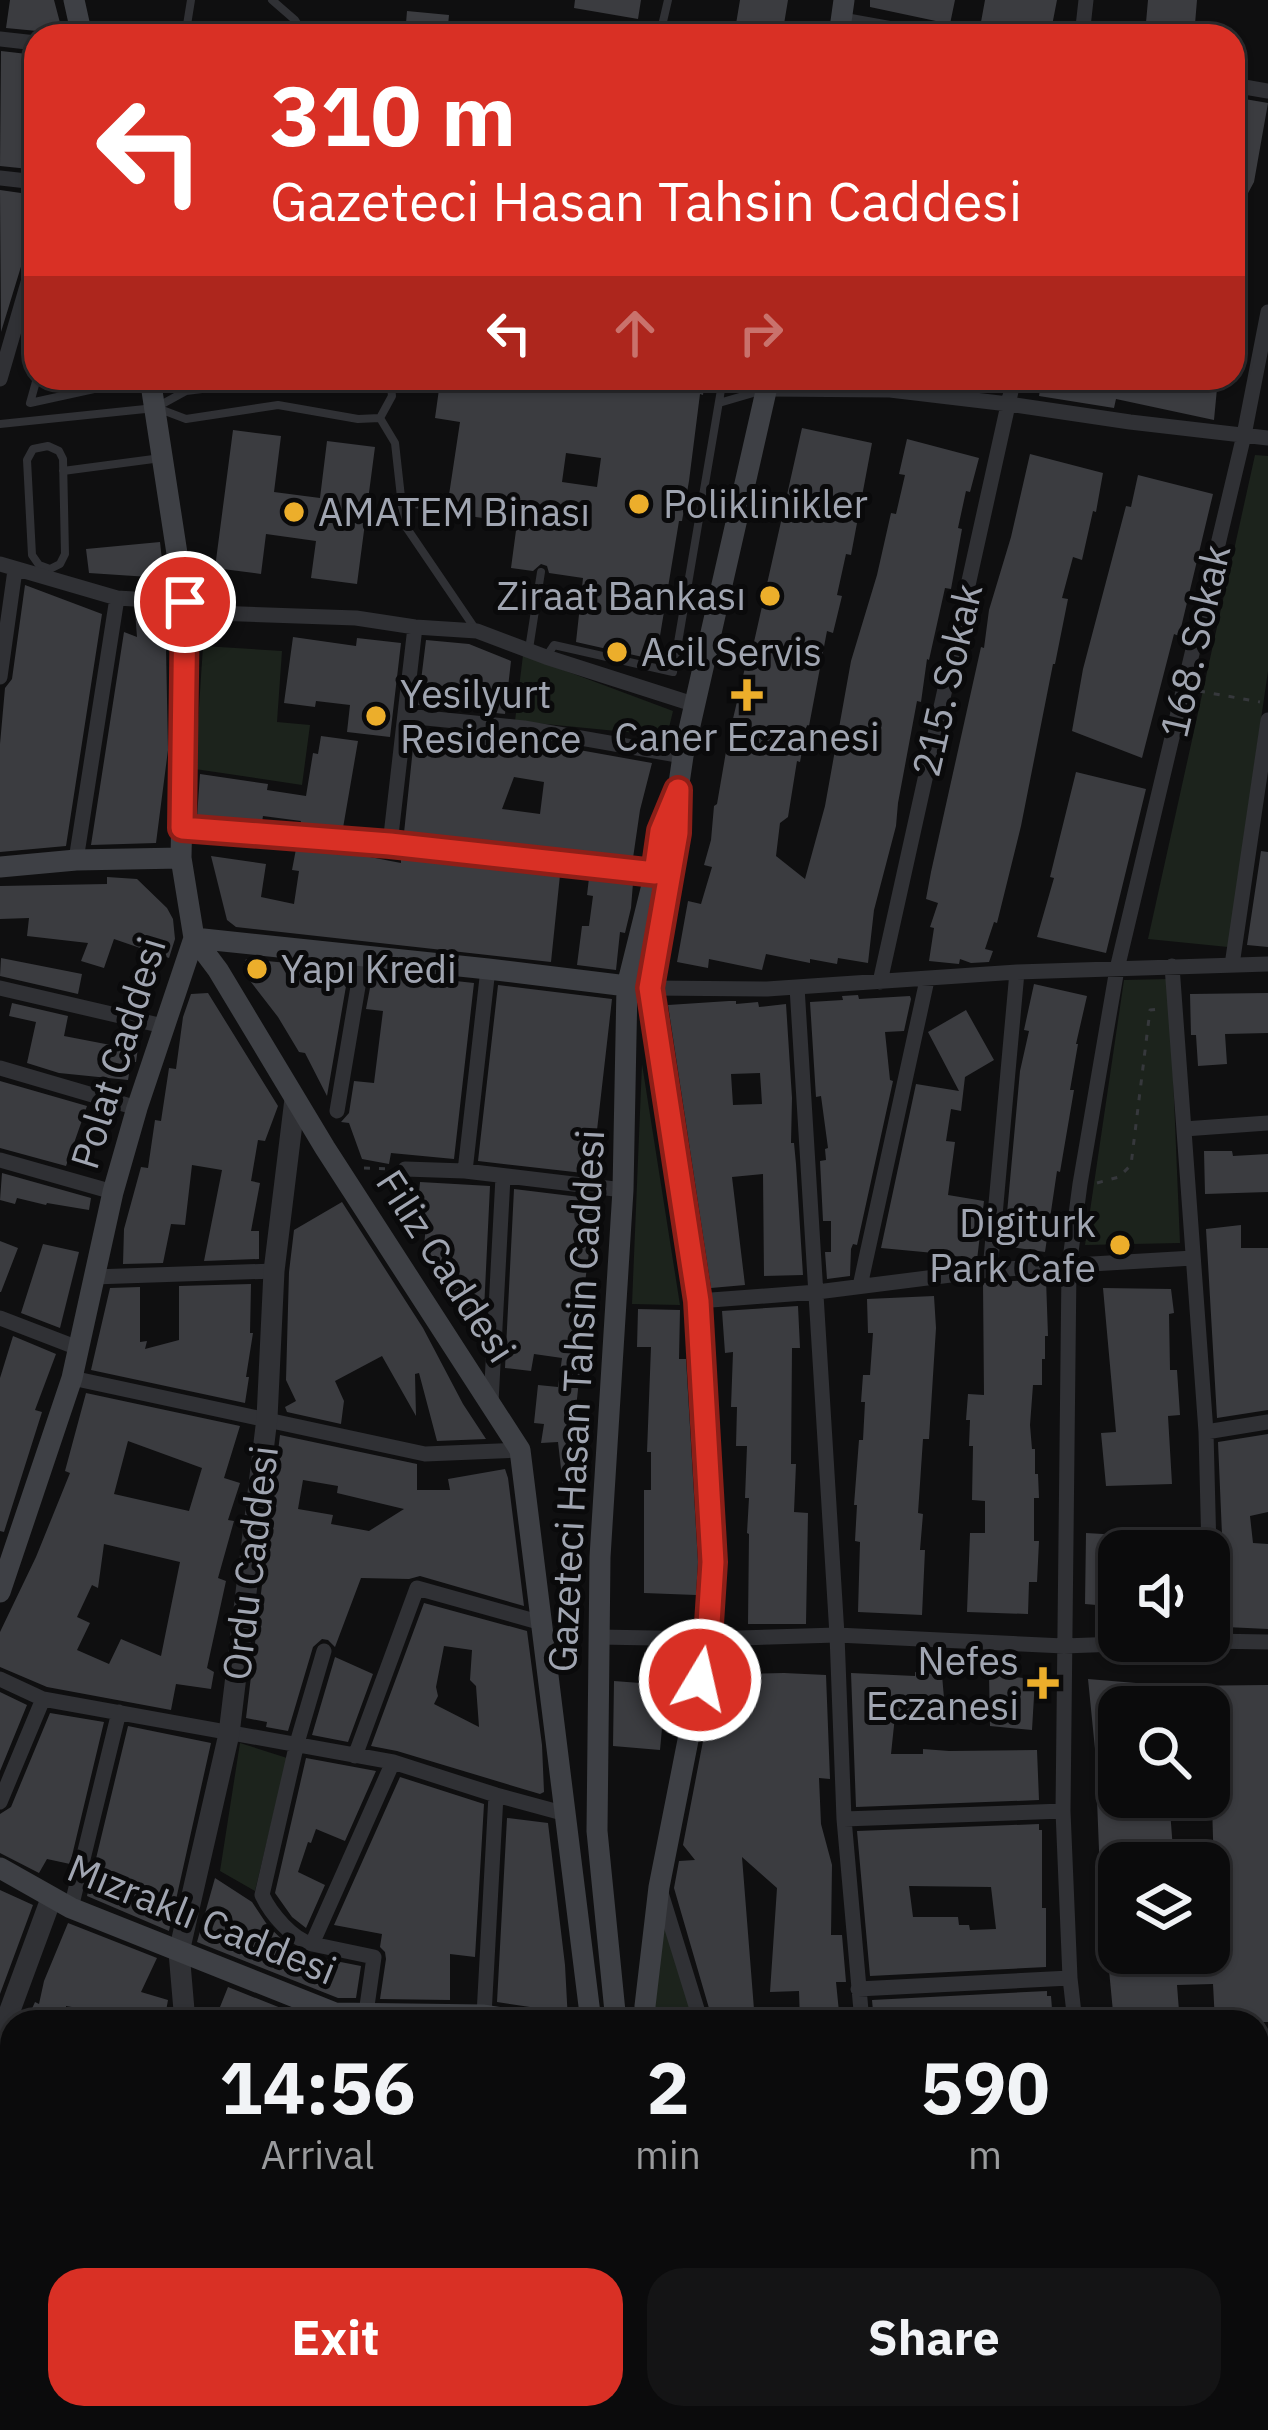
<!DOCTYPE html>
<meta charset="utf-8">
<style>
body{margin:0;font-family:"IBM Plex Sans",sans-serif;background:#141415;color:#f1f3f6;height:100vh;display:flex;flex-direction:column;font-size:45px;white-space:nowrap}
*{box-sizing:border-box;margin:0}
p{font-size:39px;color:#9a9b9d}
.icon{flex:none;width:66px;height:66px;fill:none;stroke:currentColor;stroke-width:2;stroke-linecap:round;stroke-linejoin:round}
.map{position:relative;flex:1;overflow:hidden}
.side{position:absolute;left:0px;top:2010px;width:1269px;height:420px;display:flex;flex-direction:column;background:#0b0b0c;border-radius:36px 36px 0 0;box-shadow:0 3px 9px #0004,0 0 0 3px #2b2b2d}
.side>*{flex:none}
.guide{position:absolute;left:24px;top:24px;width:1221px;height:366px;border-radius:36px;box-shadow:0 3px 9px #0004,0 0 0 3px #2b2b2d;background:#d93025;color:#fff;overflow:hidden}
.controls{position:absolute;left:1098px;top:1530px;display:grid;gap:24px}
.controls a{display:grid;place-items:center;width:132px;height:132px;border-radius:24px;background:#0b0b0c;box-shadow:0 3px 9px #0004,0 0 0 3px #2b2b2d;font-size:60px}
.pin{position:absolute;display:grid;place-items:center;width:102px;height:102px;color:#fff;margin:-51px;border:6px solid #fff;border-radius:50%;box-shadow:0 3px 12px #0007}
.me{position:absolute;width:132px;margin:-66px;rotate:9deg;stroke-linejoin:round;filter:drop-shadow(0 0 9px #0008)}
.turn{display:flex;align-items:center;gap:42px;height:252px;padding:0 48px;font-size:54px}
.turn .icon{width:156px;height:156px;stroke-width:2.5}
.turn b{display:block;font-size:84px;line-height:102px}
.lanes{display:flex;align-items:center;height:114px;padding:0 48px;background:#0003;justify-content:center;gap:60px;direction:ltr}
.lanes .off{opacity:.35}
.eta{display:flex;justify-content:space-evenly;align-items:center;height:204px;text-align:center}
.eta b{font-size:72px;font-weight:700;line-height:84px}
.action{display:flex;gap:24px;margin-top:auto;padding:24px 48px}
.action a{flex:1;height:138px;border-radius:36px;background:#d93025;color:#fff;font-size:48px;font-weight:700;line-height:138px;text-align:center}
.action a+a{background:#141415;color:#f1f3f6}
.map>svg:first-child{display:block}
.green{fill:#1c231c}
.building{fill:#3b3c40;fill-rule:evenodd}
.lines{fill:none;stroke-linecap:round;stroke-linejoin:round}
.path{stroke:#36383c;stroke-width:3;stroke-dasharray:6 9;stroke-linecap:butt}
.service{stroke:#303135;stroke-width:8}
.minor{stroke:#303135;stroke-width:15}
.tertiary{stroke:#303135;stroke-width:21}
.secondary{stroke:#3e4045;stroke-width:21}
.route-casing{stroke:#8d1f18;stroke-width:30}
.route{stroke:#d93025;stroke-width:21}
.poi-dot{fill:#ecae2b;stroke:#0a0a0b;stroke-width:4.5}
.labels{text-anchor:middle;stroke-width:10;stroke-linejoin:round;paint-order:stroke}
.poi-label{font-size:39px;fill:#a0a5b1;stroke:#0a0a0b;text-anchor:start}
.street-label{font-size:39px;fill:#a0a5b1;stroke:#0a0a0b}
</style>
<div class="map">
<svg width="1268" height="2430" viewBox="0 0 1268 2430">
<rect width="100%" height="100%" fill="#0f0f10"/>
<!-- green -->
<path class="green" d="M1255 455 1268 456V671L1228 947 1148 939Z
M203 646 282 651 277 722 310 725 302 785 195 769Z
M523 655 673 711 667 736 515 721Z
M1169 979 1180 1243 1085 1245 1124 980Z
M642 1064 680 1305 632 1304Z
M240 1743 287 1758 255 1891 220 1871Z
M663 1920 695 2022H655L653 2003Z
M645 2418H784L792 2430H646Z"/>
<!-- building -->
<path class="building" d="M10 0H54L63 34 44 35 37 31 6 28Z
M575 0H641L638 19 574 8Z
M740 0H788L782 36H734Z
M870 0H955L950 24 870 7Z
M985 0H1057L1050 36 981 22Z
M1148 0H1197L1194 36 1145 34Z
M407 11 449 15 447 36H405Z
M1 51 36 55V80L30 69 22 143 31 145 29 169 0 166Z
M1233 97 1268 103 1254 182 1233 221Z
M0 190 35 195 27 247 1 332Z
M448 378H705L703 395 700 394 689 481 682 521H679L656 660 576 642 583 578 549 573 547 566 541 564 533 571 511 568 517 523 414 508 449 495 460 422 435 418 440 382 447 383ZM566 453 601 458 597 487 562 482Z
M1042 378H1218L1214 420 1116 399 1114 408 1039 396Z
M802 428 872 443 851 555 846 554 837 595 842 596 833 633 827 631 809 726 807 725 800 762 797 761 788 817 780 823 776 856 805 879 825 806 851 661 877 575 891 513 896 514 905 475 899 474 907 439 979 458 970 492 966 491 958 528 962 529 951 589 945 588 929 660 927 659 921 702 917 701 898 803 896 826 874 910 868 963 838 958 837 964 810 959V963L766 954 762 970 709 959 708 968 677 962 688 901 701 904 712 867 704 865 711 840 714 806 717 804 728 740 751 642H754Z
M233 430 281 436 274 492 320 498 327 441 375 447 357 584 311 578 316 541 266 534 261 574 215 568Z
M1030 454 1103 473 1096 512 1093 511 1082 560 1073 557 1062 598 1068 599 1055 664H1053L1021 826 997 923 994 922 985 949 993 951 989 962 971 963 960 959 959 964 929 961 934 928 930 927 938 903 926 899 931 872 981 647 984 648 989 610 1011 537Z
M1138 475 1213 494 1179 636 1174 634 1142 758 1072 731 1083 669 1126 506 1131 507Z
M160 542 164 578 89 573 86 549Z
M25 585 102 614 66 846 0 852V744L5 688 12 679Z
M135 611 162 613 166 647 168 750 156 843 91 845 124 632 137 637Z
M293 637 356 646 357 638 401 643 390 737 347 732 350 705 316 701 315 707 284 703Z
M426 640 469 644 511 661 505 714 418 705Z
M415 729 501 738 527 746 529 741 652 763 640 810 633 858 404 833ZM514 777 544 782 540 814 502 809Z
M321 736 358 741 343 828 300 825 301 821 263 816 262 822 197 817 200 774 268 784 267 790 306 796 313 753 318 754Z
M1076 772 1146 789 1106 953 1037 937 1054 878 1050 877Z
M296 849 349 853 401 863V857L560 875 551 962 236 927 227 920 211 856 266 864 261 897 294 904 299 871 292 870Z
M1261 851 1268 852V947L1247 945Z
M107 877 137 879 167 908 173 919 175 939 169 958 114 939 104 968 81 961 88 943 27 936 29 918 0 919V886L107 884Z
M589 878 633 883 631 908 625 933 620 932 616 970 577 965 582 926H589L593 896 587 895Z
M1 958 82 974 78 994 0 976Z
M246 959 349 969 327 1096 305 1053 299 1052 278 1017 247 977 243 967Z
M373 972 474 983 454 1159 391 1153 389 1164 362 1159 349 1123 341 1122 349 1113 354 1081 374 1083 383 1011 366 1009Z
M1034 984 1087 996 1076 1044H1078L1070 1090H1074L1060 1172 1057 1171 1045 1252 1004 1246 1020 1071 1029 1031 1024 1030Z
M498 985 612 999 592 1174 478 1161Z
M208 993 278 1106 265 1141 258 1140 251 1181 260 1183 251 1231H259V1259L204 1261 222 1170 192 1165 185 1225 171 1224 163 1263 123 1264 124 1229 141 1167 148 1168 155 1120 161 1121 169 1068 176 1069 183 1017 191 994Z
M1268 993V1033L1225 1034 1227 1064 1198 1066 1196 1035H1191L1190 994Z
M858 995 859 999 910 996 911 999 904 1031 885 1032 890 1080 893 1081 857 1245 853 1244 851 1249 850 1276 827 1279 825 1252H831V1221H823L820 1161 826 1160 825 1149 828 1148 821 1096 816 1097 810 1002 843 1000 842 996Z
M729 1001H736V1004L758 1002 759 1007 786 1004 792 1098 791 1143H794L796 1164 803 1275 764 1276 763 1174 732 1177 745 1285 711 1288 668 1005ZM760 1073 762 1104 733 1105 731 1074Z
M12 1003 68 1016 64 1036 121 1047 123 1029 140 1033 136 1062H131L128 1080 59 1073 27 1063 36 1022 9 1016Z
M966 1010 994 1060 965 1077 961 1111 951 1109 946 1141 955 1142 948 1195 984 1201 977 1260 955 1256V1259L933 1256 934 1253 881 1248 916 1084 959 1091 928 1032Z
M0 1081 87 1106 66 1166 0 1148Z
M1204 1151H1232L1233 1156 1268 1154V1192L1205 1194Z
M2 1173 91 1198 89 1210 47 1203 46 1205 17 1198 15 1204 0 1200Z
M420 1182 490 1186 483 1331H472L439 1257 423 1255 427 1217 417 1216Z
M514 1189 596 1199 584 1290H589L573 1435 578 1436 569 1495H564L558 1442 541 1443 544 1424 534 1423 538 1385 558 1387 562 1358 534 1354 531 1371 505 1368Z
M342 1202 423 1328 463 1404 486 1439 437 1441 419 1373 415 1374 416 1416 382 1356 335 1381 344 1401 341 1424 287 1412 285 1407 296 1401 286 1380 289 1272 294 1230Z
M1241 1225V1248H1268V1410L1217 1418 1206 1229Z
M0 1241 18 1248 1 1292H0Z
M43 1244 79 1252 60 1328 21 1313Z
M1046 1279 1048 1336H1045V1359H1042V1385H1033L1030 1425 1032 1449H1035V1474H1038L1039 1498H1034V1541H1039L1037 1582H1029L1028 1614 967 1612 970 1533H985V1501L972 1500 973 1446H969L970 1420H966L968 1394 984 1395 983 1283Z
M251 1284 250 1333H253L246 1377H249L245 1403 91 1370 110 1288 140 1287V1342L147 1341 145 1349 179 1340V1286Z
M1103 1288 1171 1289 1174 1313 1169 1314 1170 1370H1177L1180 1415 1168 1416 1172 1484 1106 1486 1101 1433 1116 1432Z
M934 1296 936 1328 929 1439H923L918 1513 923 1514 920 1550H925L922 1615 858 1612 860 1542 855 1541 857 1505H854L859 1440H863L865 1402H861L863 1375H870L873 1333H868L867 1299Z
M798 1306 800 1348H792L791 1464H796L794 1512 808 1513 806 1624H748L749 1534 747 1533 749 1498H745L747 1446H736L737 1407H731L733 1352 725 1353 722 1311Z
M638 1309 680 1310 679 1359H686L698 1562 696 1595 644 1593V1490H651V1452H647L651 1347H637Z
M13 1336 56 1354 35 1410 42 1412 4 1532 0 1531V1378Z
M86 1393 240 1426 224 1478 240 1483 228 1520 234 1521 218 1578 226 1581 207 1668 214 1672 211 1689 176 1684 171 1710 47 1687 0 1667V1632L36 1557 70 1473 65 1471ZM128 1441 202 1468 189 1511 114 1494ZM104 1544 180 1562 161 1656 121 1639 109 1664 77 1650 90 1623 77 1617 92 1585 98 1588Z
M1268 1434V1512L1250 1516 1253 1543 1268 1544V1629L1226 1627 1218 1442Z
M280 1435 417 1464V1490H450L448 1479 505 1469 508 1478 524 1606 420 1576 409 1579 361 1578 335 1647 328 1640 322 1639 313 1647 288 1731 266 1727 267 1722 246 1718ZM303 1480 338 1486 337 1493 404 1509 369 1531 331 1524 333 1515 298 1509Z
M1086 1533 1188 1539 1187 1551H1119V1607L1085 1604Z
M424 1603 527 1631 542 1745 544 1792 540 1794 397 1751 371 1746ZM444 1646 472 1650 470 1680 476 1686 479 1727 434 1704 438 1696 436 1687Z
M335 1657 373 1674 348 1742 312 1735Z
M915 1672 942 1675 946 1721 895 1716 891 1754H923V1749L949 1751 1037 1750 1039 1800 856 1807 851 1673 915 1676Z
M784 1673 826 1675 830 1779 819 1778 821 1824 832 1865 831 1935H842L846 1982H836L840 2022H800L799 1991 770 1992 777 1888 742 1857 755 2022H713L674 1888 679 1861 695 1860 683 1845 714 1684 743 1686V1674Z
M989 1675 1035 1679 1032 1730 990 1726Z
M1088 1679 1172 1686 1268 1685V2022H1215L1213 1984 1177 1985 1179 2011 1113 2012 1100 1875 1095 1749ZM1119 1707H1209L1216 1935H1213V1953L1119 1956V1863H1174L1169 1797H1119Z
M614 1681 666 1685 660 1750 613 1746Z
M0 1692 27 1705 0 1771Z
M50 1713 104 1722 70 1864 47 1859 39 1873 0 1853V1814L11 1807Z
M128 1726 211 1743 169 1931 87 1896Z
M306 1758 376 1771 345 1841 316 1829 311 1843 308 1842 298 1872 325 1885 306 1928 292 1917 275 1893Z
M400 1777 484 1804 475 1957 450 1954V2000L380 1999 386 1959 385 1952 380 1947 382 1934 334 1925Z
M507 1818 548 1823 565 1965 568 2021 541 2016 530 2007 497 2002Z
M1039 1824V1830H1042V1908H1046V1967L870 1976 857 1831ZM909 1886 991 1887 996 1929 970 1930 969 1925H959L958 1917H913Z
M215 1878 252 1902 268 1926 291 1948 310 1956 361 1966 356 1998H338L197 1942Z
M0 1890 33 1905 0 1994Z
M68 1923 157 1958 141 1992 168 2000 164 2022H110L112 2014 66 2006V2022H26L35 2002 39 2004 44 1981Z
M228 1987 316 2022H214Z
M1047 1991V1996H1051L1053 2022H874L872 2000Z"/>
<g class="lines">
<!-- path -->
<path class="path" d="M1199 691 1260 702
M364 1168 391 1169
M1097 1183 1119 1177 1131 1165 1150 1010 1160 1009"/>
<!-- service -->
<path class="service" d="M272 0 295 20 305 36
M186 31 191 0
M654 36 661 30 668 0
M37 378 30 403 94 389 92 378
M742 378 765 389
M719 403 760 391
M157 408 186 419 278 405 358 419 380 418 392 396 390 378
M380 418 395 443 404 524 476 630
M0 424 155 408 186 391 250 383 266 378
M48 446 59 451 63 459 65 554 60 564 50 569 39 565 32 555 27 460 33 449Z
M63 471 161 458
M689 647 707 650
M529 649 541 572
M546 657 554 645 673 672 723 378
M196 2418 320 2428"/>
<!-- minor -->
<path class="minor" d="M842 20 931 36
M1082 36 1086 0
M0 39 36 43
M1233 85 1268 91
M0 178 36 182
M0 379 36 255
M767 389 890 390 1008 404 1130 422 1268 438
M0 564 117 598 185 602
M186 612 356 618 415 627 477 631 546 657 696 705
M0 677 15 570
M406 716 524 728 683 756
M182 828 390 844 655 873
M390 844 415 627
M76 860 117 598
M1232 965 1268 720
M1172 966 1206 1432 1209 1551
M880 982 1014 378
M797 987 837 1635 844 1819 862 2022
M0 988 163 1026
M650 988 767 989 1017 972 1268 964
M0 1068 137 1108
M337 1111 363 957
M1184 1129 1268 1123
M0 1160 113 1192
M405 1169 465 1171 623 1190
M465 1171 488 969
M990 1270 1017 972
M93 1277 274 1271
M860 1286 927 980
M698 1301 817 1292 990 1270 1193 1258
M0 1318 78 1348
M72 1378 425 1454 520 1450
M491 1402 503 1177
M1206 1432 1268 1422
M1209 1558 1211 1641
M599 1637 708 1639 837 1635 1064 1646 1199 1641
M1209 1641 1268 1642
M0 1679 43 1699 393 1762 496 1795 566 1814
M355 1756 417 1588 542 1623
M0 1802 43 1699
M844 1819 1063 1811
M661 1893 701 2022
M71 1908 119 1712
M312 1944C293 1940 271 1914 262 1895L297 1743 324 1651
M858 1989 1070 1978
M366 2013 374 1957 312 1944 393 1762
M484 2015 496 1795
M1075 2022 1070 1978 1063 1811 1069 1267 1080 1184 1117 969 1244 435 1268 312
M0 2166 12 2175
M0 2262 12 2245
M1257 2338 1268 2336
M1115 2418V2430
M0 2429 2 2430
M320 2430 321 2418
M434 2430 438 2418
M848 2430 868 2418"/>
<!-- tertiary -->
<path class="tertiary" d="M185 2022 179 1952 229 1734 267 1418 274 1271 295 1099
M0 2029 6 2021 51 1899
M119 2430 125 2418"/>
<!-- secondary -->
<path class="secondary" d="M74 0 82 36
M839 36 844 0
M0 867 76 860 181 858
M194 938 218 970 325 1148 520 1450 591 2022
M194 938 488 969 627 986
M0 1592 72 1378 113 1192 137 1108 194 938 181 858 186 612 150 378
M0 1868 71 1908 335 2013 484 2015 528 2022
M616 2022 597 1831 600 1557 623 1190 627 986 655 873 661 831 673 801
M646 2022 645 2006 659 1887 708 1639 713 1562 698 1301 650 988 677 833 678 790 683 756 769 378
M804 2418 811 2430
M834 2418 842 2430
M515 2430 518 2418"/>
</g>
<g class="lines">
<!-- route casing -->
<g class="route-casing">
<path id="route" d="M185 602 182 828 390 844 655 873 661 831 678 790 677 833 650 988 698 1301 713 1562 708 1639 700 1680"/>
</g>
<!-- route -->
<use href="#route" class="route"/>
</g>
<!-- markers -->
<g class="poi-dot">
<circle cx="639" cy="504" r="12"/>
<circle cx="294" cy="512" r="12"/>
<circle cx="770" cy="596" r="12"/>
<circle cx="617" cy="652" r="12"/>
<path d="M741 677h12v12h12v12h-12v12h-12v-12h-12v-12h12z"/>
<circle cx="376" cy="716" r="12"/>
<circle cx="257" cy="969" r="12"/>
<circle cx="1120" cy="1245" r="12"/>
<path d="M1037 1665h12v12h12v12h-12v12h-12v-12h-12v-12h12z"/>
</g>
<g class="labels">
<!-- poi labels -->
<g class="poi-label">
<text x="663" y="518">Poliklinikler</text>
<text x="318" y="526">AMATEM Binası</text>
<text x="746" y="610" text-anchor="end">Ziraat Bankası</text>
<text x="641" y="666">Acil Servis</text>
<text x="400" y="708">Yesilyurt<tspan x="400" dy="45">Residence</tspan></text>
<text x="747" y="751" text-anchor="middle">Caner Eczanesi</text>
<text x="281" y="983">Yapı Kredi</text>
<text x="1096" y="1237" text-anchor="end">Digiturk<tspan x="1096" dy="45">Park Cafe</tspan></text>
<text x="1019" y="1675" text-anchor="end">Nefes<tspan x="1019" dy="45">Eczanesi</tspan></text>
</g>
<!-- street labels -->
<g class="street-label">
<text transform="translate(1195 641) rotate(-77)" y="14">168. Sokak</text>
<text transform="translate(947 680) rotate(-77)" y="14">215. Sokak</text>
<text transform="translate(118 1053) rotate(-73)" y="14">Polat Caddesi</text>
<text transform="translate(446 1266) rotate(57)" y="14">Filiz Caddesi</text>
<text transform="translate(576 1401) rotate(-87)" y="14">Gazeteci Hasan Tahsin Caddesi</text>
<text transform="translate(250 1563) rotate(-83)" y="14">Ordu Caddesi</text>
<text transform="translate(202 1919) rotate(22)" y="14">Mızraklı Caddesi</text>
</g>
</g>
</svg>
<div class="controls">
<a><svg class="icon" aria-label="sound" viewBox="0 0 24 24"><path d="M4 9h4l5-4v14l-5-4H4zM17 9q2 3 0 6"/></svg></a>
<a><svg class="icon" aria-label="search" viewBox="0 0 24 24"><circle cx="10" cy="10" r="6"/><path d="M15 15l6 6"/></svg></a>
<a><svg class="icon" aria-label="layers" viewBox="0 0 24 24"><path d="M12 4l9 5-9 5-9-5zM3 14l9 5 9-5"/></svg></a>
</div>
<div class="pin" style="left:185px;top:602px;background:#d93025"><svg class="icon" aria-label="arrive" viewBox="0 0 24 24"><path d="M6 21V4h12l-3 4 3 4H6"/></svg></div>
<svg class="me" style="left:700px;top:1680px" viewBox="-20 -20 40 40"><circle r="17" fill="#d93025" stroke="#fff" stroke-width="3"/><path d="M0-11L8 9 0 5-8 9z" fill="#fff"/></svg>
<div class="guide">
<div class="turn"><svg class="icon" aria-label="left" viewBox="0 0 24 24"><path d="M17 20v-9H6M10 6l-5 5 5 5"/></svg><div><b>310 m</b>Gazeteci Hasan Tahsin Caddesi</div></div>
<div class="lanes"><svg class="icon" aria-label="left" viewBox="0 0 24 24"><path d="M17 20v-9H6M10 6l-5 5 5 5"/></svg><svg class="icon off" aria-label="ahead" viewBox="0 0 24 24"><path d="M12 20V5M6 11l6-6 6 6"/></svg><svg class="icon off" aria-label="right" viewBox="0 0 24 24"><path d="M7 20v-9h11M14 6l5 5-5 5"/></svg></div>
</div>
<section class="side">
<div class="eta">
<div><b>14:56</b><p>Arrival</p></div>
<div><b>2</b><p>min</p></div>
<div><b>590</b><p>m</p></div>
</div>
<div class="action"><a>Exit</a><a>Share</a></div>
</section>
</div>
